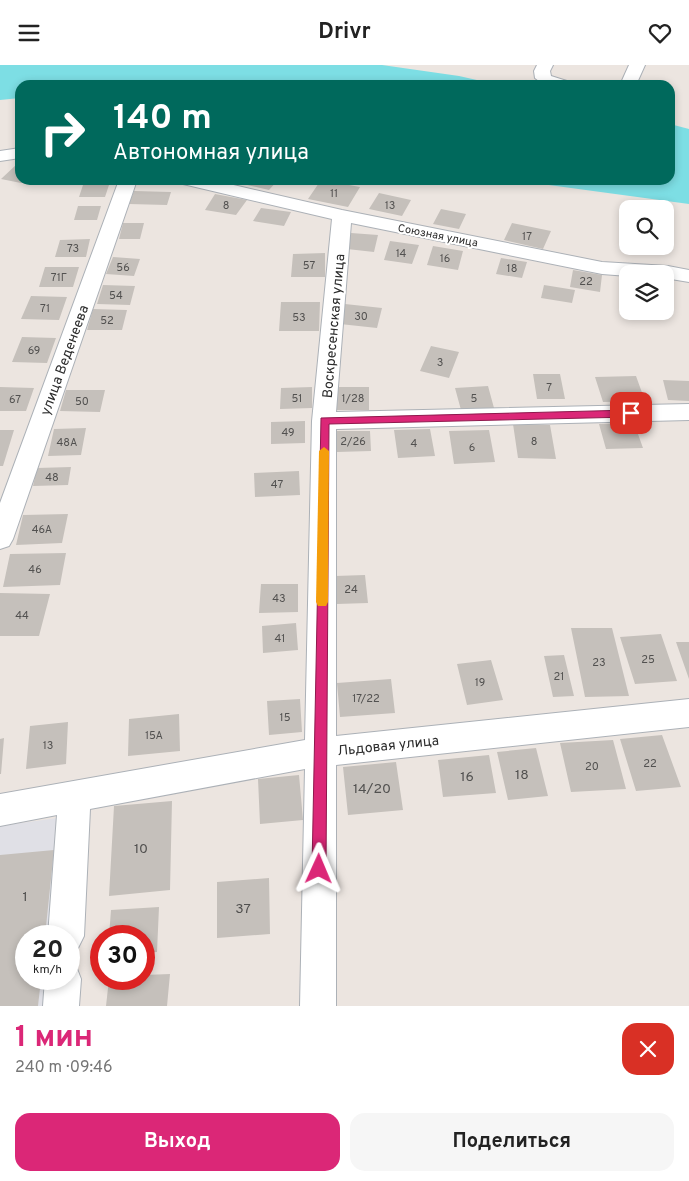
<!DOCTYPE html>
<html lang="ru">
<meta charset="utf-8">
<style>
body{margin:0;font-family:Overpass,sans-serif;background:#f6f6f6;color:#222;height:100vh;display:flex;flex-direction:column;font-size:19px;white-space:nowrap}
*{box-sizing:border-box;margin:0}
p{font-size:16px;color:#767676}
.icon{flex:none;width:28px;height:28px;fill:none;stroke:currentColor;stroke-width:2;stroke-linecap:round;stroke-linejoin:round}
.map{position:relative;height:941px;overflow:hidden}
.side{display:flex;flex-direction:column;background:#fff;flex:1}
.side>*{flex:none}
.hud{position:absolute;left:15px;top:15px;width:660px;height:105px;border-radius:15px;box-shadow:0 2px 8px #0003;background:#00695c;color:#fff;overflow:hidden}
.fabs{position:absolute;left:619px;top:135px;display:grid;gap:10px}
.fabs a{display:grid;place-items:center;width:55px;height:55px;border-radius:10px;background:#fff;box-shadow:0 2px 8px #0003;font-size:25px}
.speed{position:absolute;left:15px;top:860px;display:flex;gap:10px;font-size:25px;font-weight:700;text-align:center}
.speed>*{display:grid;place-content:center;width:65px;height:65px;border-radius:50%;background:#fff;box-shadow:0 2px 8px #0003;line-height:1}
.speed small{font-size:12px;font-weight:400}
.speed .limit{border:8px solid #d22;background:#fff;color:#111}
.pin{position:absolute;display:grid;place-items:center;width:42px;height:42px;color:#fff;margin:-21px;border-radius:10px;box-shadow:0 2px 8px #0006}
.me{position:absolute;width:55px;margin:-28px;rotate:1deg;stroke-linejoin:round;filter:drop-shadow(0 0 4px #0008)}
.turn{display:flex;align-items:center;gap:18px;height:105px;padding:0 15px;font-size:22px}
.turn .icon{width:65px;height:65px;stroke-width:2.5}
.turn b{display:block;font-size:35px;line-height:42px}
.round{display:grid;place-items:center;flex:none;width:52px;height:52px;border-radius:15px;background:#f6f6f6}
.headline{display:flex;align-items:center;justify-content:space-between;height:85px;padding:0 15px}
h1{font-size:30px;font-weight:700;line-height:38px;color:#db2777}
.primary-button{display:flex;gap:10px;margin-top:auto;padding:10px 15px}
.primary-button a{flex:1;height:58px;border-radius:15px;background:#db2777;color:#fff;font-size:20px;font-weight:700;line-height:58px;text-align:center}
.primary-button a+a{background:#f6f6f6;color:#222}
header{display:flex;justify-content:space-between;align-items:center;height:65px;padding:0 15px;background:#fff;font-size:22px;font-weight:700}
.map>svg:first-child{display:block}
.industrial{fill:#e0e0e6}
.water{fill:#7ddee4}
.building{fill:#c5c0bb}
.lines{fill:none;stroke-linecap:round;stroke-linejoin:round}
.minor-casing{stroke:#acb1b7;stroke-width:2}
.minor{fill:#fff;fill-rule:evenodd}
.route{fill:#db2777;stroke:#8e194d}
.slow{fill:#f59e0b}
.labels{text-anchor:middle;stroke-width:4;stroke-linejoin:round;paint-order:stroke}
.number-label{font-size:11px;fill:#525150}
.far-street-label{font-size:11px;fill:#2c2c2c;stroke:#fff}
.street-label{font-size:14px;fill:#2c2c2c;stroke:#fff}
.near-number-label{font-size:14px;fill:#525150}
</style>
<header><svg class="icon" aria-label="menu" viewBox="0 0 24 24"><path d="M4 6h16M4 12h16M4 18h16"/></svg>Drivr<svg class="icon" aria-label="heart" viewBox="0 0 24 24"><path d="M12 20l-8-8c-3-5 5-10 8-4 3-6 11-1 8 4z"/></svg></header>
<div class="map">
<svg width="689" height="941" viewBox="0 0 689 941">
<rect width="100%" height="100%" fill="#ece5e0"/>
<!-- industrial -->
<path class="industrial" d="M57 753 50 871H26V914H47L45 941H0V761Z"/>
<!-- water -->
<path class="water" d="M0 0H382L459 11 499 20H20V33L0 35Z
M670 59 689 64V139L512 115H670Z"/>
<!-- building -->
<path class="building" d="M17 99 20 100V115H24L21 118 1 114Z
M247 115H278L269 125 243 119Z
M321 115H322L360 122 348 142 308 134Z
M83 120H109L105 132H79Z
M134 126 171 127 167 140 129 139Z
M379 128 411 135 402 151 369 144Z
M215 129 247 135 236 150 205 145Z
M78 141H101L97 155H74Z
M261 143 291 147 284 161 253 156Z
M441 144 466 149 459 164 433 159Z
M123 158H144L140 174H119Z
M512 158 551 166 543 184 504 175Z
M351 168 378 170 374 187 347 184Z
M90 174 86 192H55L60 175Z
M390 176 419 180 412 199 384 195Z
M433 181 463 186 458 205 427 200Z
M325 188V212H291L293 189Z
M113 192 140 194 134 211 106 209Z
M501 193 527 197 522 213 496 209Z
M45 202H79L73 222H39Z
M573 205 602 210 600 227 570 222Z
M103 220 135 221 130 240 97 239Z
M544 220 575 225 572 238 541 233Z
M31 231 67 232 59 255 21 254Z
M281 237H320L319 266H279Z
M345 239 382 243 377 263 340 259Z
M93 244 127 245 122 265H87Z
M22 272 56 273 47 298 12 297Z
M431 281 459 287 449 313 420 306Z
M533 309H560L565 334H537Z
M636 311 645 336 603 337 595 312Z
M663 315 689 316V336L668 335Z
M488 321 494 343 461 345 455 323Z
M0 322 34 323 26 346H0Z
M312 322V343L280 344 281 323Z
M337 322H369V345H337Z
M66 325H105L100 347 60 346Z
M305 356V378L271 379V357Z
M634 358 643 383 606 384 599 359Z
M513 359 550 360 556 394 518 393Z
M86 363 81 390 48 391 54 364Z
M430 364 435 391 398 393 394 365Z
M0 365H14L3 401H0Z
M489 365 495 397 454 399 449 366Z
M336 366H370L371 386 337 387Z
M71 402 68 420 33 421 37 403Z
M299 406 300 430 255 432 254 408Z
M68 449 62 478 16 480 23 450Z
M66 488 60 520 3 522 10 489Z
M365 510 368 538 337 539 335 511Z
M261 519H298V547L259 548Z
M0 528 50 529 39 571H0Z
M296 558 298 585 263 588 262 561Z
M571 563H612L629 631 585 632Z
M661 569 677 616 635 619 620 572Z
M676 577H689V614Z
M564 590 574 631 553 632 544 591Z
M491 595 503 635 467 640 457 599Z
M391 614 395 648 340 652 337 618Z
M300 634 302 667 269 670 267 636Z
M179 649 180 686 128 691 129 654Z
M68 657 66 699 26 704 30 661Z
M662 670 681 722 636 726 620 674Z
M4 673 1 709H0V674Z
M613 675 626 724 571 727 560 678Z
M536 683 548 731 508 735 497 687Z
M489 690 496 728 443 732 438 695Z
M396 697 403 745 348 750 343 702Z
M299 710 303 755 260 759 258 714Z
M172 736 170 825 109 831 114 741Z
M54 785 45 871H26V914H41L38 941H0V790Z
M269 813 270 869 217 873V817Z
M159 842 157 887 144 888V871H109L111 845Z
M170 909 167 941H106L109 914H144V910Z"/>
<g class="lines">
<!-- minor casing -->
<g class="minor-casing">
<path id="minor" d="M537 0H553L550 6 551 11 570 17 572 20H544L535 13 534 6Z
M629 0H645L636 20H620Z
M20 83V93L0 96V86Z
M119 115H137L13 474 9 481 0 484V438Z
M180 115H212L342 145 602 197 668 201 689 205V217L665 213V209H628V211L602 209 351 158 336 347 689 339V355L336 364V671L689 634V662L336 700V941H300L305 704 90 744 84 871 78 883 69 888V871H48L57 750 0 761V729L305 675 312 356 332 154 183 119Z
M69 898 76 901 81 914 79 941H43L45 914H69Z"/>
</g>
<!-- minor -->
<use href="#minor" class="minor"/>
</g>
<!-- route -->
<path class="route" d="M631 345 636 348 631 352 329 359 326 804 324 809 319 812 314 809 312 804 321 353Z"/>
<!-- slow -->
<path class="slow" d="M324 382 329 386 328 537 326 541H318L316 537 319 386Z"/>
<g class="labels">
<!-- number labels -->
<g class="number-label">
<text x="334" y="132">11</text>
<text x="226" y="144">8</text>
<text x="390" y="144">13</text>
<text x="527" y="175">17</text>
<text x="73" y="187">73</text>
<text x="401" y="192">14</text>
<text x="445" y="197">16</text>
<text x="309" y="204">57</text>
<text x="123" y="206">56</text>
<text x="512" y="207">18</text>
<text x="59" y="216">71Г</text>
<text x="586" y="220">22</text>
<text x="116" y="234">54</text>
<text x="45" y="247">71</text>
<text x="361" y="255">30</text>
<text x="299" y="256">53</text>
<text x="107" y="259">52</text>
<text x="34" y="289">69</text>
<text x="440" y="301">3</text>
<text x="549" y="326">7</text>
<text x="297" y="337">51</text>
<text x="353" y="337">1/28</text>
<text x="474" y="337">5</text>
<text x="15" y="338">67</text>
<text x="82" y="340">50</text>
<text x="288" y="371">49</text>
<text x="353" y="380">2/26</text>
<text x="534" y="380">8</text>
<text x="67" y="381">48А</text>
<text x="414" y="382">4</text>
<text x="472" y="386">6</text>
<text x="52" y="416">48</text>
<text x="277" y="423">47</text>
<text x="42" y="468">46А</text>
<text x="35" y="508">46</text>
<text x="351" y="528">24</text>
<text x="279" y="537">43</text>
<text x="22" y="554">44</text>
<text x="280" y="577">41</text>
<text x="648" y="598">25</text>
<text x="599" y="601">23</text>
<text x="559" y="615">21</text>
<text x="480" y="621">19</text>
<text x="366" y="637">17/22</text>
<text x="285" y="656">15</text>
<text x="154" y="674">15А</text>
<text x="48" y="684">13</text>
<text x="650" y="702">22</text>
<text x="592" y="705">20</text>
</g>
<!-- far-street labels -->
<g class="far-street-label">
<text transform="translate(438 170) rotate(11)" y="4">Союзная улица</text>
</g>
<!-- street labels -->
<g class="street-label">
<text transform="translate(333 261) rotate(-85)" y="5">Воскресенская улица</text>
<text transform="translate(64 295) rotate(-70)" y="5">улица Веденеева</text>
<text transform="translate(388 680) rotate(-6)" y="5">Льдовая улица</text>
</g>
<!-- near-number labels -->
<g class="near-number-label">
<text x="522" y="714">18</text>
<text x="467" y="716">16</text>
<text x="372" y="728">14/20</text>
<text x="141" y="788">10</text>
<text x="25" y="836">1</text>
<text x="243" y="848">37</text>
</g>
</g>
</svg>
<div class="fabs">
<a><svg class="icon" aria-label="search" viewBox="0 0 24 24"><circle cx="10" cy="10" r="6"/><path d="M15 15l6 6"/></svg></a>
<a><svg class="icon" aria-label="layers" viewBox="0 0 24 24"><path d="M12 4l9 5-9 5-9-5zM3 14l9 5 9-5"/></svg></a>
</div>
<div class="speed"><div>20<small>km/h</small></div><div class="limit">30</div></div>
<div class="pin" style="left:631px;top:348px;background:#d93025"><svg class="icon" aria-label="arrive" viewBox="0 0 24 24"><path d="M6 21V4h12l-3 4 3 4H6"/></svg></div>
<svg class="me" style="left:319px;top:804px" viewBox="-20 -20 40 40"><path d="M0-17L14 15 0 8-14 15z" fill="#db2777" stroke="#fff" stroke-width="4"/></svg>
<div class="hud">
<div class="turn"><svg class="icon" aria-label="right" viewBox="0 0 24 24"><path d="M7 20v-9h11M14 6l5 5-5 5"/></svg><div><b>140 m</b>Автономная улица</div></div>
</div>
</div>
<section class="side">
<div class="headline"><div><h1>1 мин</h1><p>240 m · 09:46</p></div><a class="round" style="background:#d93025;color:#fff"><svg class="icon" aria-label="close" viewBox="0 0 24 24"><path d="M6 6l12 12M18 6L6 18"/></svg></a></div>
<div class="primary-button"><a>Выход</a><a>Поделиться</a></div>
</section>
